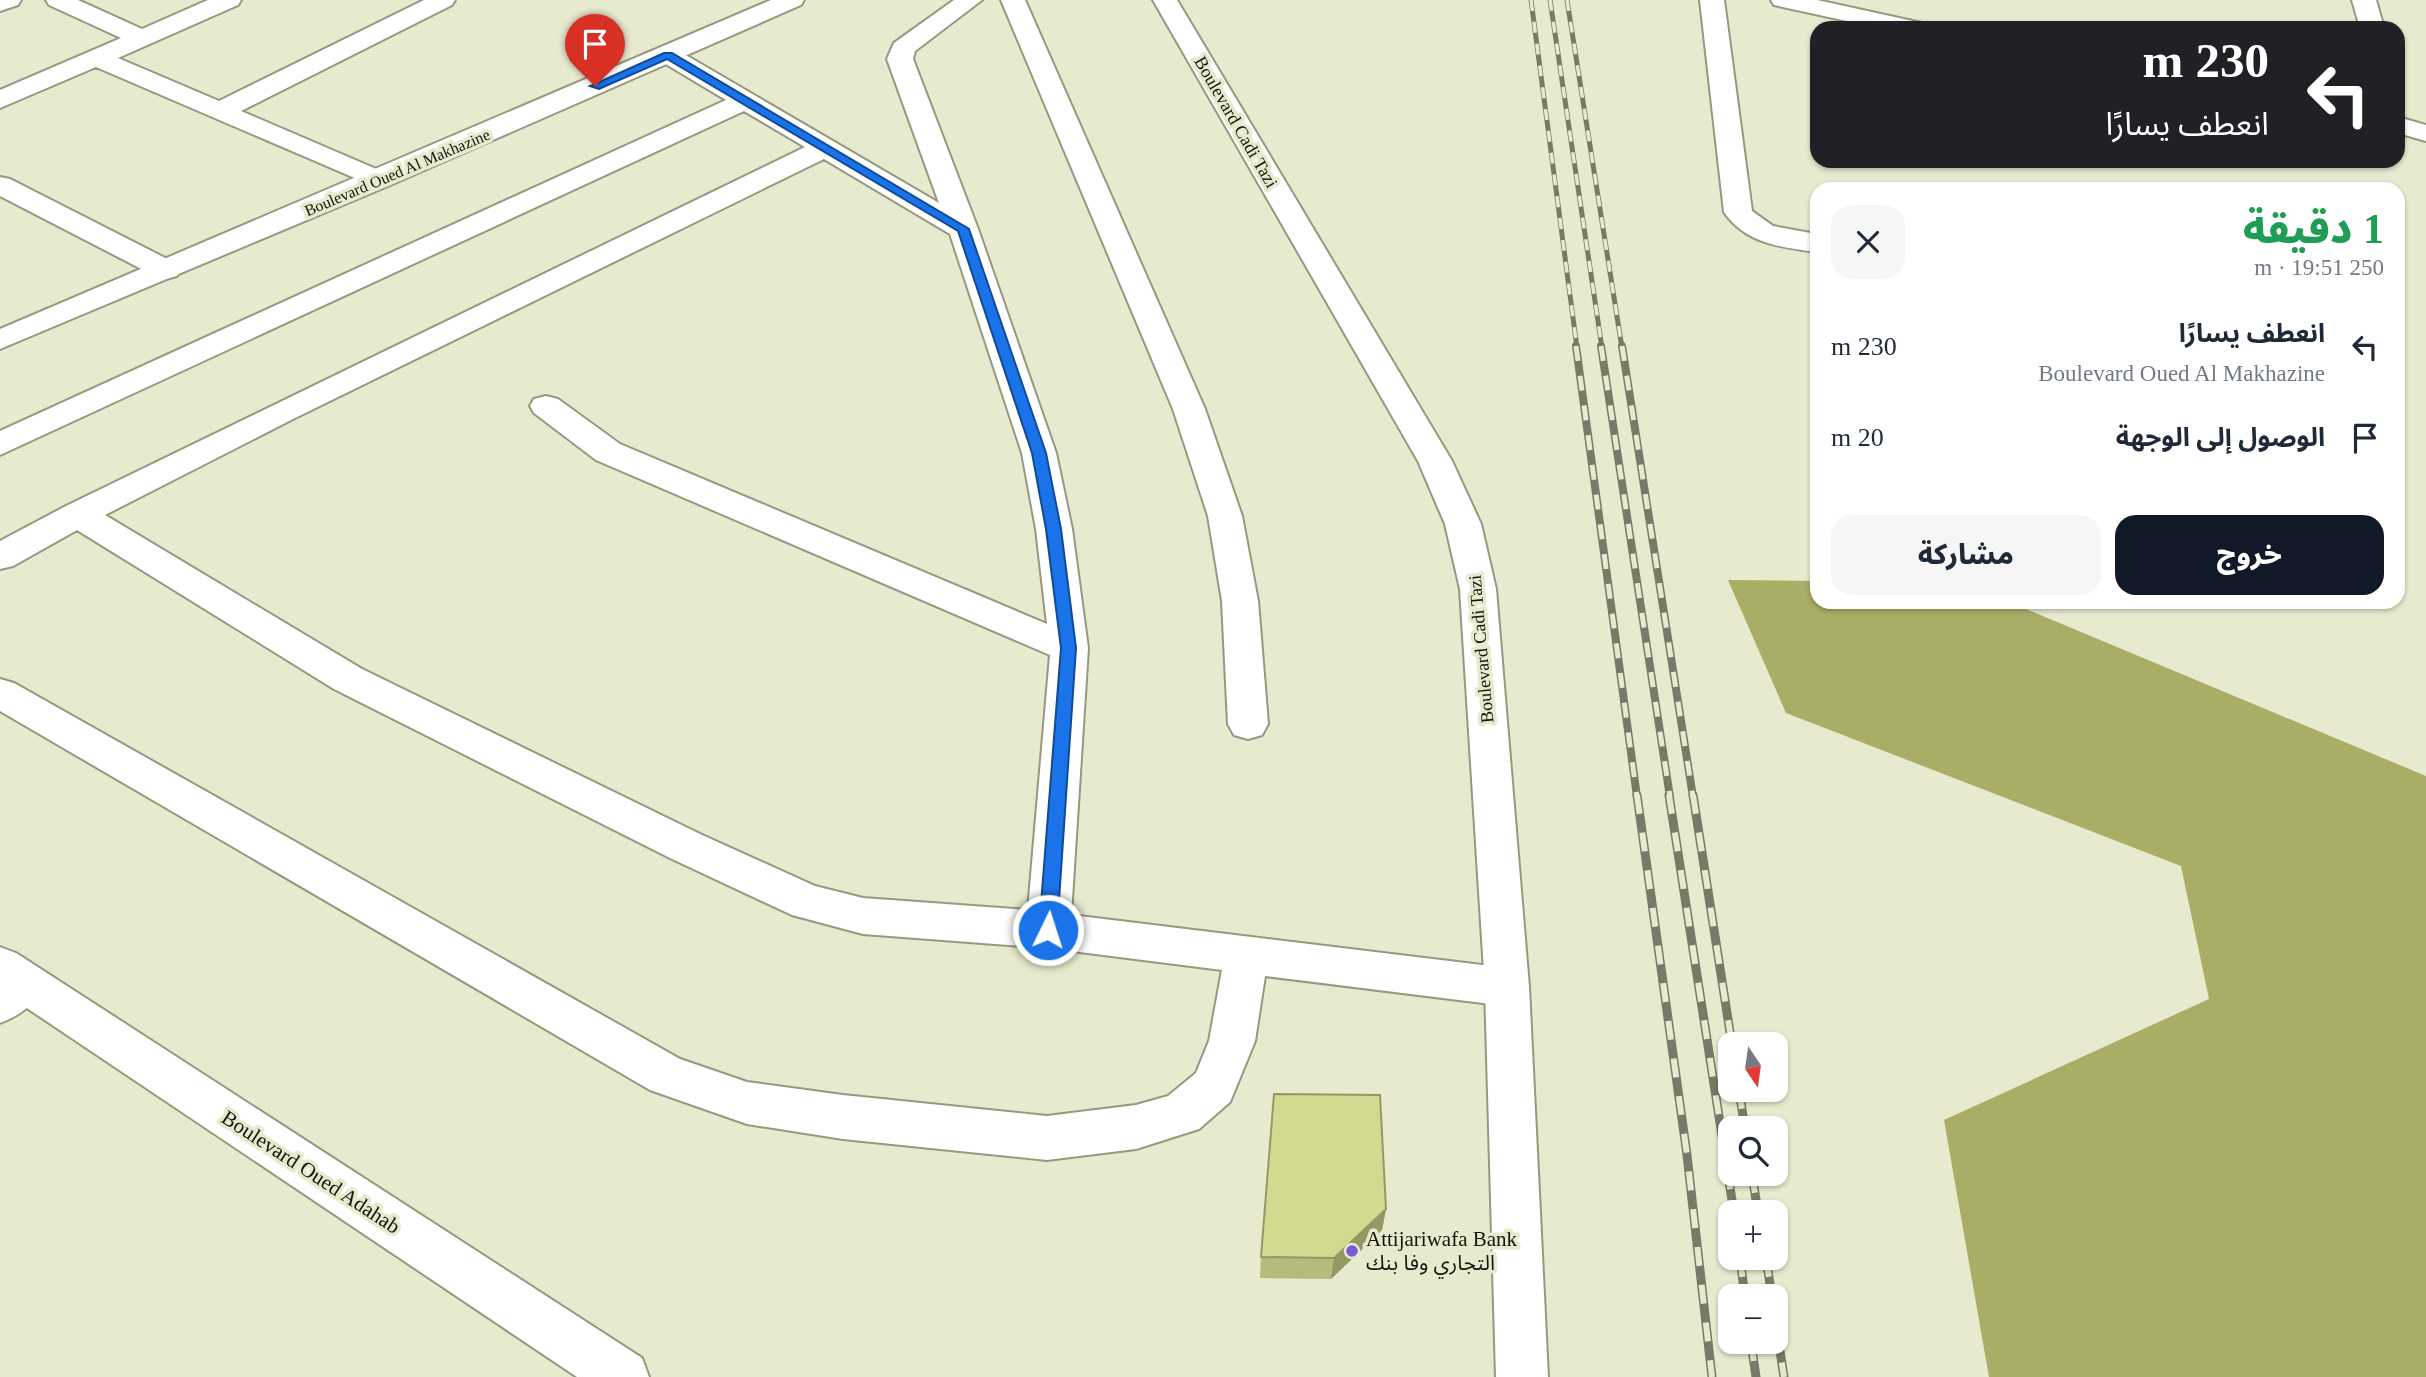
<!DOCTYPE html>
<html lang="ar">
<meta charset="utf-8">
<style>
body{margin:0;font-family:"Times New Roman","Noto Sans Arabic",serif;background:#f6f6f7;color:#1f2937;direction:rtl;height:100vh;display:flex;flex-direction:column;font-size:26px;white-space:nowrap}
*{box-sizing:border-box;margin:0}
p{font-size:23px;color:#747a83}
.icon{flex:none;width:38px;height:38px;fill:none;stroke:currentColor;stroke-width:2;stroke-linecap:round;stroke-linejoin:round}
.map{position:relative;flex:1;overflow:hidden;direction:ltr}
.sheet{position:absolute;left:1810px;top:182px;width:595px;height:427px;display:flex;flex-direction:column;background:#fff;border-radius:21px;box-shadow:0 2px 5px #0004;direction:rtl}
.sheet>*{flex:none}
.guide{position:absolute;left:1810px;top:21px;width:595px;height:147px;border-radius:21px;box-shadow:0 2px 5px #0004;direction:rtl;background:#202124;color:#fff;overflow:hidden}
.needle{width:46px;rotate:167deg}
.fabs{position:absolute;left:1718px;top:1032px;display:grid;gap:14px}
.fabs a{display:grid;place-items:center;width:70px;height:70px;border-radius:14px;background:#fff;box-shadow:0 2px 5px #0004;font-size:35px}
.pin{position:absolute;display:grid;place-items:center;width:60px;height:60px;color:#fff;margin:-72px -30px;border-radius:50% 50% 50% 0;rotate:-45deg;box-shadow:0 0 7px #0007}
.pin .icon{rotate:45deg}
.me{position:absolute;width:77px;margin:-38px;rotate:4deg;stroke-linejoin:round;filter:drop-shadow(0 0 5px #0008)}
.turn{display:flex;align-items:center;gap:24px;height:147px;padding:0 21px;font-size:32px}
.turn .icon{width:91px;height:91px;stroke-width:2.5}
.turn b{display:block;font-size:49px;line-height:60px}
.round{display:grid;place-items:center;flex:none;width:74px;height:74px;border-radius:21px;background:#f6f6f7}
.overview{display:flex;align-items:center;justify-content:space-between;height:119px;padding:0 21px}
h1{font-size:42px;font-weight:800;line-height:52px;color:#1e9e55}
.action{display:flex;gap:14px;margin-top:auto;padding:14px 21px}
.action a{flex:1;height:80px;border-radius:21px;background:#111827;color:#fff;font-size:28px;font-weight:800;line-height:80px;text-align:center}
.action a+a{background:#f6f6f7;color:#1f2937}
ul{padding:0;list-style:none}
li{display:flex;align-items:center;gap:21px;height:91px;padding:0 21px}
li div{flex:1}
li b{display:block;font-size:26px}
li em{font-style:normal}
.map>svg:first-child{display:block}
.forest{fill:#a9ad66}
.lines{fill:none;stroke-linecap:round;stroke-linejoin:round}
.minor-casing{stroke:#96997f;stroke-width:4}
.tertiary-casing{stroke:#96997f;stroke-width:4}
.minor{fill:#fff;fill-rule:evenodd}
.tertiary{fill:#fff;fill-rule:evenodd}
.rail-far2-casing{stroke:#787a67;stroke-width:5}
.rail-far1-casing{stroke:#787a67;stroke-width:8}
.rail-casing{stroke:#787a67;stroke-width:9}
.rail-far2{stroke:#e7eace;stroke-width:3.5;stroke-dasharray:11;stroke-linecap:butt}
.rail-far1{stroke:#e7eace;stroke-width:5;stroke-dasharray:15;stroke-linecap:butt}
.rail{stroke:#e7eace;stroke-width:6;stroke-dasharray:19;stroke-linecap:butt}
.wall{fill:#b6bb7c}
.shaded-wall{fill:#949865}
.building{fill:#d4d990;stroke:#949865;stroke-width:2}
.route{fill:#1a73e8;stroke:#114b97;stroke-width:2}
.poi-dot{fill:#795ad4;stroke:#e7eace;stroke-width:2.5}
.labels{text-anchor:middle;stroke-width:7;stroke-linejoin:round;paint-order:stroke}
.far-street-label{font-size:16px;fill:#15160c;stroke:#e7eace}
.street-label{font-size:18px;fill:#15160c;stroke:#e7eace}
.near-street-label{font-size:21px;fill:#15160c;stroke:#e7eace}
.near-poi-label{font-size:21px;fill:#15160c;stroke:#e7eace;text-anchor:start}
</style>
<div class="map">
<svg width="2426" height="1377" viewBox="0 0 2426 1377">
<rect width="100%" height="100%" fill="#e7eace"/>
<!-- forest -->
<path class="forest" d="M1728 580 1816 581V602H2009L2426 776V1377H1989L1944 1120 2209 999 2181 866 1786 713Z"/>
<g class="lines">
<!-- minor casing -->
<g class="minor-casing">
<path id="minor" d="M0 0H21L18 5 0 11Z
M46 0H78L142 29 208 0H241L238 5 118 58 219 101 424 0H455L452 5 241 111 388 174 392 180 388 186 378 188 96 67 0 108V90L121 38 49 5Z
M954 0H982L915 51 913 59 978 229 1056 453 1072 529 1088 648 1071 915 1507 968 1523 973 1529 987 1523 1001 1507 1006 1265 976 1255 1041 1230 1102 1199 1129 1136 1149 1047 1160 843 1139 747 1124 650 1090 0 711V679L14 683 680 1059 747 1082 843 1095 1047 1116 1136 1105 1168 1096 1196 1073 1209 1041 1222 970 1048 948 863 934 792 915 670 858 334 689 77 530 13 566 0 569V541L66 506 805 147 744 111 0 455V431L726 100 659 60 655 55 659 50 668 47 677 50 939 203 887 59 894 43ZM824 159 950 234 1022 453 1036 529 1047 624 620 444 558 399 546 396 534 399 530 406 534 413 596 460 1050 655 1028 910 863 898 815 886 700 834 362 669 105 515 291 420Z
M1001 0H1025L1205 409 1242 516 1258 601 1268 724 1262 735 1248 739 1234 735 1228 724 1222 601 1208 516 1173 409Z
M1700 0H1724L1752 211 1773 226 1816 234V252C1781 247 1746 244 1724 212Z
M1771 0H1817L1922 23 1925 28H1879L1774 5Z
M2352 0H2376L2384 28H2360Z
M2398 117 2426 125V141L2398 133Z
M0 177 10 179 177 264 181 270 177 276 166 279 155 276 0 196Z
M24 964 40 969 46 983C37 1003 21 1015 0 1023V976L8 969Z"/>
</g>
<!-- tertiary casing -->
<g class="tertiary-casing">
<path id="tertiary" d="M771 0H804L801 5 388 186 0 349V329Z
M1153 0H1177L1452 461 1481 524 1496 589 1529 987 1548 1377H1496L1485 987 1460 589 1445 524 1418 461Z
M0 947 16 953 642 1358 649 1377H577L0 990Z"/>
</g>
<!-- minor -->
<use href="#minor" class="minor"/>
<!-- tertiary -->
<use href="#tertiary" class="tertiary"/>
<!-- rail-far2 casing -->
<g class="rail-far2-casing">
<path id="rail-far2" d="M1531 0 1577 348
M1550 0 1602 348
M1567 0 1622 348"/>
</g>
<!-- rail-far1 casing -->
<g class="rail-far1-casing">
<path id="rail-far1" d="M1576 346 1637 797
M1601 346 1670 797
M1622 346 1693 797"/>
</g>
<!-- rail casing -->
<g class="rail-casing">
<path id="rail" d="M1637 795 1687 1155 1712 1377
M1669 795 1734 1213
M1693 795 1732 1045
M1739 1090 1745 1129
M1752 1174 1758 1213
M1740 1258 1745 1297
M1766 1258 1772 1297
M1776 1325 1784 1377
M1751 1342 1756 1377"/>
</g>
<!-- rail-far2 -->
<use href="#rail-far2" class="rail-far2"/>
<!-- rail-far1 -->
<use href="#rail-far1" class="rail-far1"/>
<!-- rail -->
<use href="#rail" class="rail"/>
</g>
<!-- wall -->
<path class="wall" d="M1386 1209 1382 1230 1331 1279 1260 1278 1261 1257Z"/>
<!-- shaded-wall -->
<path class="shaded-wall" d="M1386 1209 1382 1230 1331 1279 1334 1258Z"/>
<!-- building -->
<path class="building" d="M1274 1094 1380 1095 1386 1209 1334 1258 1261 1257Z"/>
<!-- route -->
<path class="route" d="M664 53H672L969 229 1046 453 1061 529 1076 648 1057 930 1054 935 1048 937 1042 935 1039 930 1061 648 1046 529 1032 453 958 231 667 59 599 89 590 86Z"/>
<!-- markers -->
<circle class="poi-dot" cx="1352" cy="1251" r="7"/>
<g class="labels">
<!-- far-street labels -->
<g class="far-street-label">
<text transform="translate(397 172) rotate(-23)" y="6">Boulevard Oued Al Makhazine</text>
</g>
<!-- street labels -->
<g class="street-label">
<text transform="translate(1236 122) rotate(60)" y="6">Boulevard Cadi Tazi</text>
<text transform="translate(1481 649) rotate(-95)" y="6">Boulevard Cadi Tazi</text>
</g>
<!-- near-street labels -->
<g class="near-street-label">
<text transform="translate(311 1172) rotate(33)" y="7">Boulevard Oued Adahab</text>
</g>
<!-- near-poi labels -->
<g class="near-poi-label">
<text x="1366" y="1246">Attijariwafa Bank<tspan x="1366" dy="24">التجاري وفا بنك</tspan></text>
</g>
</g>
</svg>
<div class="fabs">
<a><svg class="needle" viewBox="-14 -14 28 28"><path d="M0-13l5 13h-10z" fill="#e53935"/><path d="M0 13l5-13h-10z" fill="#747a83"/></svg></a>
<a><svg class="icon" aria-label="search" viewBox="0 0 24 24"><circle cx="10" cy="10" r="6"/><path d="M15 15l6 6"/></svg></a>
<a>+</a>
<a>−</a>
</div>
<div class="pin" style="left:595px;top:86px;background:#d93025"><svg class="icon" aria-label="arrive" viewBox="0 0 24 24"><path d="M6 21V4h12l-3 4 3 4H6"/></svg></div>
<svg class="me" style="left:1048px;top:930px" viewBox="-20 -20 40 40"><circle r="17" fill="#1a73e8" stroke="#fff" stroke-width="3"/><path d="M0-11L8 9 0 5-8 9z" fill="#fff"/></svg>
<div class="guide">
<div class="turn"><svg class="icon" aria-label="left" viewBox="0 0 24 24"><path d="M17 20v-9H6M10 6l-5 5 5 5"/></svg><div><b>230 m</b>انعطف يسارًا</div></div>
</div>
<section class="sheet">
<div class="overview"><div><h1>1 دقيقة</h1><p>250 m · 19:51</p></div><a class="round"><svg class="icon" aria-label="close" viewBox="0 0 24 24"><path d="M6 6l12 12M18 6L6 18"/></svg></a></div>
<ul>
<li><svg class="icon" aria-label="left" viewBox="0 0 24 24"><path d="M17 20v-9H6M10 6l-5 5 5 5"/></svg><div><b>انعطف يسارًا</b><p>Boulevard Oued Al Makhazine</p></div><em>230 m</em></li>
<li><svg class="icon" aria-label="arrive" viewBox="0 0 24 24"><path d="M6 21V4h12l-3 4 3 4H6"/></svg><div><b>الوصول إلى الوجهة</b></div><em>20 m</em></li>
</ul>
<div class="action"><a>خروج</a><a>مشاركة</a></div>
</section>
</div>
